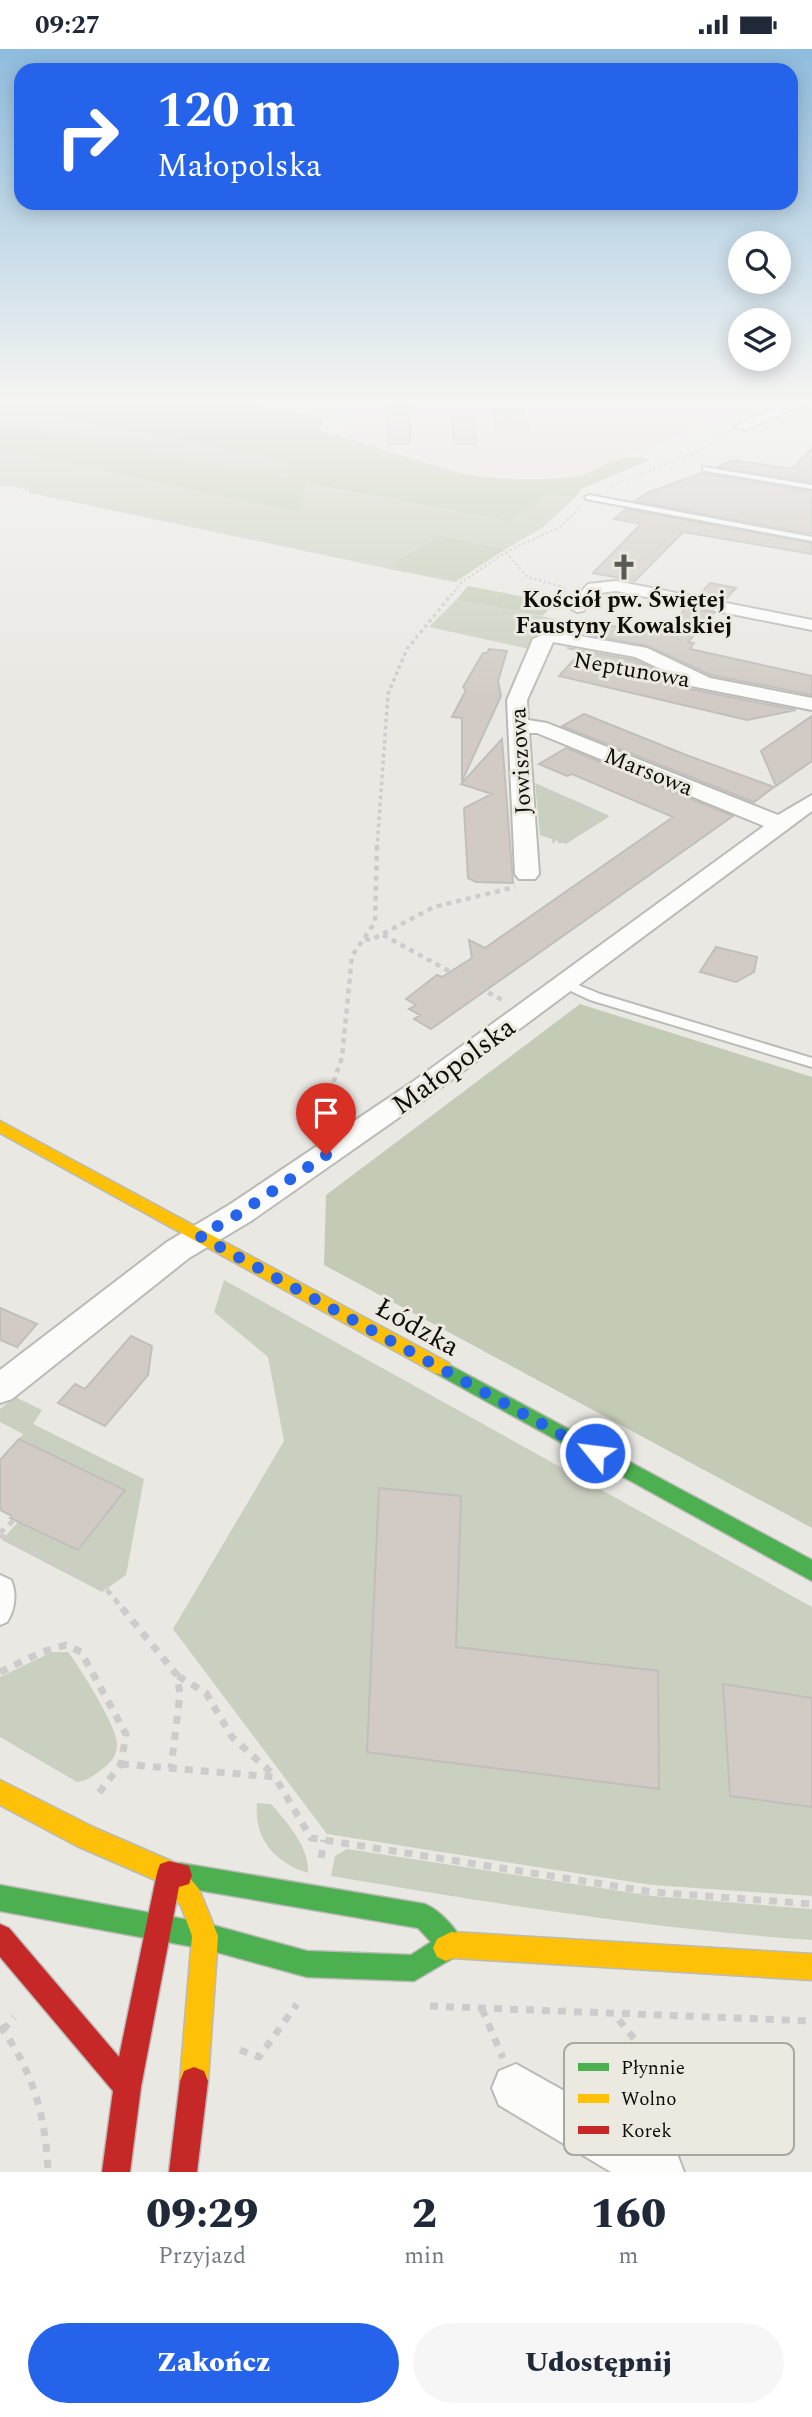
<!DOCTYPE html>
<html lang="pl">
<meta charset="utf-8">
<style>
body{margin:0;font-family:Spectral,serif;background:#f6f6f7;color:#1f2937;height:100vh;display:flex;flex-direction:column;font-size:26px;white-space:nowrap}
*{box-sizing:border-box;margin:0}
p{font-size:23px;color:#747a83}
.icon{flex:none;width:38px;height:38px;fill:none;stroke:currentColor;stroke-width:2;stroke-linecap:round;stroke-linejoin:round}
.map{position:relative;height:2123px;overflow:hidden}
.panel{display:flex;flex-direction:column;background:#fff;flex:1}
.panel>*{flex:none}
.hud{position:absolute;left:14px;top:14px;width:784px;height:147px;border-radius:21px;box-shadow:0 4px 18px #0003;background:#2563eb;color:#fff;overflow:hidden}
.tools{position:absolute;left:728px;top:182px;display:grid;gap:14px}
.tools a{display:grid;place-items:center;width:63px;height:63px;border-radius:50%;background:#fff;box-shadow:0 4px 18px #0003;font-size:35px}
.pin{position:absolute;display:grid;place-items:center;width:60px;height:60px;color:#fff;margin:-72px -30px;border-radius:50% 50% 50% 0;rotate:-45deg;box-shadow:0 0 7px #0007}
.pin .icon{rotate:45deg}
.me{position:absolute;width:77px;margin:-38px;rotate:299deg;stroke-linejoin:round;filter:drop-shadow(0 0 5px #0008)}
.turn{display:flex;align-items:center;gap:24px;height:147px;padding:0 28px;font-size:32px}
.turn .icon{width:91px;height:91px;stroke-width:2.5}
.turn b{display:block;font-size:49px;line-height:60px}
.eta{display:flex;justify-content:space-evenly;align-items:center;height:119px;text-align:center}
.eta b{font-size:42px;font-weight:800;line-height:49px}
.cta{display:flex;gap:14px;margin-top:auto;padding:14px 28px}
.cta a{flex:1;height:80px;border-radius:42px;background:#2563eb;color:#fff;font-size:28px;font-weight:800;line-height:80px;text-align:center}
.cta a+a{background:#f6f6f7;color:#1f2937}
.status{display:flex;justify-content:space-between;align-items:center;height:49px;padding:0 35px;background:#fff;direction:ltr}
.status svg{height:19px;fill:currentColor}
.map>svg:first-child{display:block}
.medical{fill:#ece0e5}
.green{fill:#cad0c0}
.forest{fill:#c3cbb6}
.building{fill:#d2cbc5;stroke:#c1bfbb;stroke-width:2}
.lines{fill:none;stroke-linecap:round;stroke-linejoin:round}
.lane-casing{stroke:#babab6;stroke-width:4}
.street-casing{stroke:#babab6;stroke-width:4}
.fast-casing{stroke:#babab6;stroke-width:3}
.slow-casing{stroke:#babab6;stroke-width:3}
.jam-casing{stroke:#babab6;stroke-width:3}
.path-far4{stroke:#cdccca;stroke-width:2.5;stroke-dasharray:2.5 2.5;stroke-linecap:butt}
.path-far3{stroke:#cdccca;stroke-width:3.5;stroke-dasharray:3.5 3.5;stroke-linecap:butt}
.path-far2{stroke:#cdccca;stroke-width:4.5;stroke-dasharray:5 5;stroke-linecap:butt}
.path-far1{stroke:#cdccca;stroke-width:5;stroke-dasharray:6 6;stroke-linecap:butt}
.path{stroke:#cdccca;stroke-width:7;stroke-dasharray:8 8;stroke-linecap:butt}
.lane{fill:#fcfcfb;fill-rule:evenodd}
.street{fill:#fcfcfb;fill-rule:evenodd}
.fast{fill:#4caf50;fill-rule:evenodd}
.slow{fill:#ffc107;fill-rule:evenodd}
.jam{fill:#c62828;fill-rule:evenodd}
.route{stroke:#2563eb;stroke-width:12;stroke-dasharray:0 21.6}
.labels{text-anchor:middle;stroke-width:6;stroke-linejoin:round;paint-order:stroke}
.far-poi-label{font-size:23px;font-weight:bold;fill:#0e0d0a;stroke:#eceae0}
.far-street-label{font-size:23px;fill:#0e0d0a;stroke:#eceae0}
.street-label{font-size:28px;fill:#0e0d0a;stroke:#eceae0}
.key{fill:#eceae0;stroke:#a9a8a0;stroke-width:2}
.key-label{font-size:19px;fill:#0e0d0a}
</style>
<div class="status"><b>09:27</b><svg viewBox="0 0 49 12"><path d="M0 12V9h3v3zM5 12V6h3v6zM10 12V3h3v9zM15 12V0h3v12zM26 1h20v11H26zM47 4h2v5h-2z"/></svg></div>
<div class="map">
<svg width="812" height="2123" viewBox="0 0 812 2123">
<rect width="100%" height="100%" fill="#e9e8e3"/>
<!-- medical -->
<path class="medical" d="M347 352H734L740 361 575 428 486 429 462 425 344 388Z"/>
<!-- green -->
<path class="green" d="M0 352H75L48 366 290 412 287 430 0 374Z
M0 400 299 462 305 434 511 473 548 445 575 449 542 479 506 500 440 486 385 519 30 444 27 438 0 437Z
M456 551 556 570 530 600 429 578Z
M535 734 610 767 566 795 540 786Z
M224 1231 812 1558V1847L652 1836 327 1785 173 1580 284 1392 268 1308 214 1263Z
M15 1348 42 1361 33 1375 144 1430 126 1526 102 1543 2 1491 18 1473 78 1501 124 1442 19 1390 23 1385 0 1373V1360Z
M52 1603H68C79 1617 118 1679 117 1695 117 1707 111 1714 101 1721 93 1727 87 1732 77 1733L0 1688V1628Z
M257 1754 271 1755C287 1773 310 1799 308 1824 274 1813 254 1790 257 1754Z
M347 1800 653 1847 812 1860V1891C650 1880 491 1854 331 1827L335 1807Z"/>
<!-- forest -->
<path class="forest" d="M75 352H233L324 369 320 381 462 425C497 431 537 432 572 428 603 424 616 399 650 411L581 440 575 449 548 445 511 473 306 434 299 463 0 400V374L287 429 289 412 47 366Z
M440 486 506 500 455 533 385 519Z
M468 537 556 554 542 567 456 551Z
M580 955 812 1028V1479L324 1216 326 1146Z"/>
<!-- building -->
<path class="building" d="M389 357H410V395H388Z
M493 360H524L528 381H496Z
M452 368H474L476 395H454Z
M812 399V433L717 418 733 411 792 420Z
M701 424 812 442V485L635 452 647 444Z
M626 460 812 494V505L683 483 635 532 593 524 641 475 614 470Z
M710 534 736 539 725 551 699 546Z
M686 559 714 564 688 593 694 594 690 600 812 627V646L711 626 648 597 580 584 590 573 662 585Z
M567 599 634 611 676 630 678 637 685 639 796 661 747 671 559 627 582 602Z
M489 600 507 602 498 632 501 647 462 732V669L452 668 466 641 463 638 483 604H487Z
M584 665 686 706 774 738 754 753 562 677Z
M812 667V712L776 737 761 702Z
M502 690 513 834 476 833 468 829 464 759 492 745 461 735Z
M566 699 733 767 431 980 414 970 420 966 409 960 416 956 406 950 437 926 442 928 472 909 469 891 485 899 673 768 572 725 567 727 539 715Z
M716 898 757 908 754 923 736 933 700 923Z
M0 1259 37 1275 17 1298 0 1291Z
M131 1287 152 1297 148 1326 105 1377 58 1354 75 1335 85 1340Z
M19 1390 125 1441 78 1501 10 1469 12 1467 0 1461V1411Z
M379 1439 461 1447 456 1598 658 1622 659 1740 367 1703Z
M723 1635 812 1649V1758L730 1747Z"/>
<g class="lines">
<!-- lane casing -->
<g class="lane-casing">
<path id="lane" d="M703 418 812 436V440L706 422H703Z
M589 446 812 488V492L586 450 585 448Z
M564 930 600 945 812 1009V1018L590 951 560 937 558 934 560 931Z
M0 1526 11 1531C17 1544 15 1561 7 1573L0 1576Z"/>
</g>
<!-- street casing -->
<g class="street-casing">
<path id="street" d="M792 352H810L746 381 734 378Z
M616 532 812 571V581L616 542 599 544 583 562 577 563 568 558 588 535Z
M552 582 647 599 710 629 812 649V661L686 636 679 634 678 628 635 608 553 593 527 651 528 671 547 674 778 766 812 746V762L431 1046 251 1172 189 1209 12 1350 0 1354V1321L167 1193 229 1156 411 1034 764 777 537 684H529L539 825 535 830H519L515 825 507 651 533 590Z
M516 2015 677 2105 684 2123H611L499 2056 492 2039 499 2022Z"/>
</g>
<!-- fast casing -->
<g class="fast-casing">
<path id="fast" d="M442 1312 812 1511V1532L435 1324 433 1319 435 1314Z
M180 1814 425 1855C441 1862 457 1880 464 1896L460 1905 414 1932 307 1928 205 1900 0 1862V1836L205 1874 307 1902 411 1906 431 1893 418 1879 180 1838 171 1835 168 1826 171 1817Z"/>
</g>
<!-- slow casing -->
<g class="slow-casing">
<path id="slow" d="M0 1072 449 1314 451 1319 449 1324 442 1326 435 1324 0 1084Z
M0 1731 95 1779 178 1815 199 1840 218 1887 208 2032 204 2042 194 2046 184 2042 180 2032 192 1887 181 1857 160 1833 77 1797 0 1756Z
M451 1883 812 1905V1931L453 1909 446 1912 437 1908 433 1899 437 1890Z"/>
</g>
<!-- jam casing -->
<g class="jam-casing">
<path id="jam" d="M169 1812 189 1817 192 1826 189 1835 179 1838 141 2038 130 2123H102L113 2042 0 1908V1875L9 1879 119 2008 157 1824 160 1815Z
M194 2018 204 2022 208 2032 197 2123H169L180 2032 184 2022Z"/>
</g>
<!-- path-far4 -->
<path class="path-far4" d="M0 434 461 533
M612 437 694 404 728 385
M506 503 527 528 563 538 566 543
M451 547 462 533 506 503 560 478 581 457"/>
<!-- path-far3 -->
<path class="path-far3" d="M543 740 594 762V774L564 793 552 792
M377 799 388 645 407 600 452 545"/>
<!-- path-far2 -->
<path class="path-far2" d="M383 886 504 952
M365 890 371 891 434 858 515 838
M327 1080 322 1068 342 1008 352 907 375 873 377 797"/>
<!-- path-far1 -->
<path class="path-far1" d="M0 1484 14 1471
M0 1486 107 1541 123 1560"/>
<!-- path -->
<path class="path" d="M122 1559 177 1626 180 1645 171 1719
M0 1623 42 1603 66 1596 81 1603 126 1685 121 1715 95 1749
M178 1627 206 1644 232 1688 275 1727
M121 1715 275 1728 311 1789 653 1843 812 1855
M321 1809 324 1791
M430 1957 812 1972
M482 1960 503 2009
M0 1977C33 2022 46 2068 48 2123
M3 1981 14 1968
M240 2001 259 2008 297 1955
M654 2014 674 2025
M600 2049 654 2014 614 1965"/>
<!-- lane -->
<use href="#lane" class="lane"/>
<!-- street -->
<use href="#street" class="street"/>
<!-- fast -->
<use href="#fast" class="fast"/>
<!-- slow -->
<use href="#slow" class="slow"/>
<!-- jam -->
<use href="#jam" class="jam"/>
</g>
<!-- sky -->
<linearGradient id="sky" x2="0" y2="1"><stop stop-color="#8fbcdd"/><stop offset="0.54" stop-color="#f5f5f2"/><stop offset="1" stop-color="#f5f5f2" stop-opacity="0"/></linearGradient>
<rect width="812" height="650" fill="url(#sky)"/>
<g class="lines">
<!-- route -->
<path class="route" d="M326 1106 240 1164 200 1187 595 1404"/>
</g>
<!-- icons -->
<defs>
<g id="church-bare" transform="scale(2.1)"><path d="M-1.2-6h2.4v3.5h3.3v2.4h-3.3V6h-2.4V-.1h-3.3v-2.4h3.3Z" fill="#5b5a56" stroke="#eceae0" stroke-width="2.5" paint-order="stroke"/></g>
</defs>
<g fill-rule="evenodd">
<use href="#church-bare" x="624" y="518"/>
</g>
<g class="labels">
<!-- far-poi labels -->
<g class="far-poi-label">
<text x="624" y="558">Kościół pw. Świętej<tspan x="624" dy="26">Faustyny Kowalskiej</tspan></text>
</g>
<!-- far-street labels -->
<g class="far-street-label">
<text transform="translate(632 620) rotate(10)" y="8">Neptunowa</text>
<text transform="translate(520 712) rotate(-93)" y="8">Jowiszowa</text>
<text transform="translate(649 722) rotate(22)" y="8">Marsowa</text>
</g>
<!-- street labels -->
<g class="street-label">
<text transform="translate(453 1016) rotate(-36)" y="10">Małopolska</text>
<text transform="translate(418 1277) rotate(29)" y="10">Łódzka</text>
</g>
</g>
<!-- legend -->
<rect x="564" y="1994" width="230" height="112" rx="10" class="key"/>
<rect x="578" y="2014" width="31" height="8" fill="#4caf50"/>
<rect x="578" y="2045" width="31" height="9" fill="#ffc107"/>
<rect x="578" y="2077" width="31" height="8" fill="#c62828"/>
<g class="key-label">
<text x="621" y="2025">Płynnie</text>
<text x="621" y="2056">Wolno</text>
<text x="621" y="2088">Korek</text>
</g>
</svg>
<div class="tools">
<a><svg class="icon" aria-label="search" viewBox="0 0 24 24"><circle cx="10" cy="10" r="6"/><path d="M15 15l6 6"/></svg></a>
<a><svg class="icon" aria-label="layers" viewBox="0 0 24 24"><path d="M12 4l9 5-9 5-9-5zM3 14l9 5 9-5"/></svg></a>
</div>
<div class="pin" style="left:326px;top:1106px;background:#d93025"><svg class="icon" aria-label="arrive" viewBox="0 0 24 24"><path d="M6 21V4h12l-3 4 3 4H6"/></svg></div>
<svg class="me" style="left:595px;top:1404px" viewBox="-20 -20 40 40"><circle r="17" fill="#2563eb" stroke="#fff" stroke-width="3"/><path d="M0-11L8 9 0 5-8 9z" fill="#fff"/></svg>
<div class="hud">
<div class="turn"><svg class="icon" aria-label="right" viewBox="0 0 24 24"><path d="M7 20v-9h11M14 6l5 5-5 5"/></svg><div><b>120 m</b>Małopolska</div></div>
</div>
</div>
<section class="panel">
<div class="eta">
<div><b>09:29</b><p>Przyjazd</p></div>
<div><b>2</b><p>min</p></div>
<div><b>160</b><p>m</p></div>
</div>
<div class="cta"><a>Zakończ</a><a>Udostępnij</a></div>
</section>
